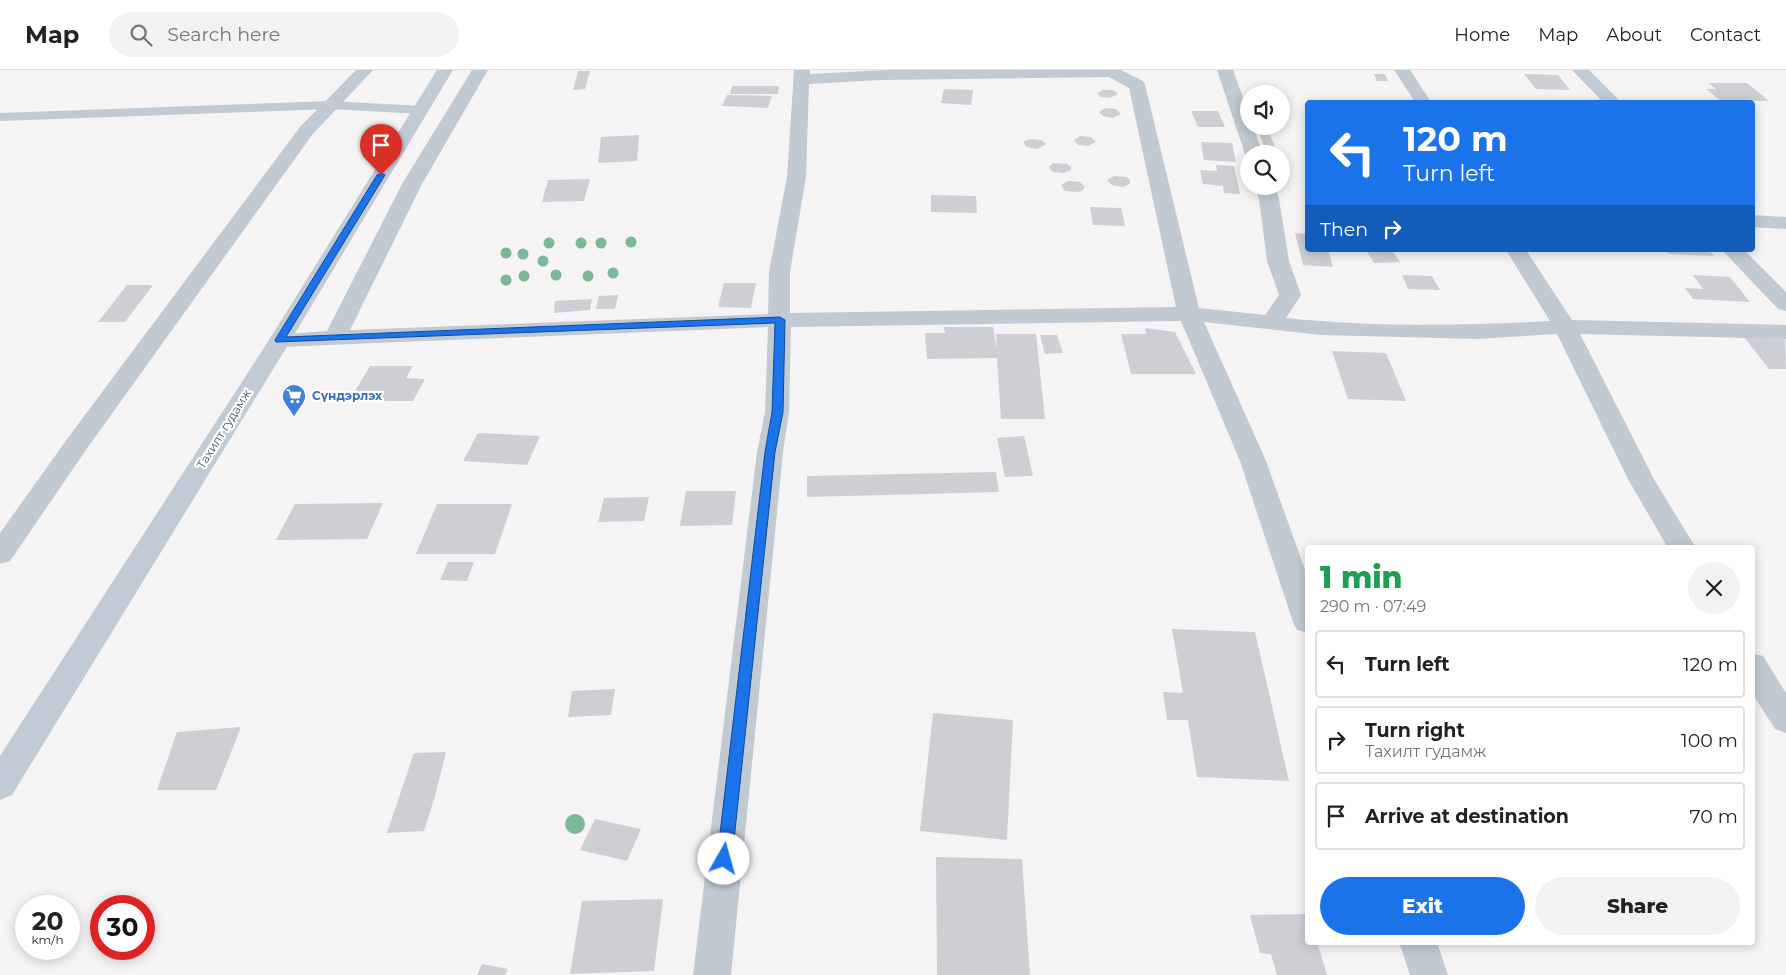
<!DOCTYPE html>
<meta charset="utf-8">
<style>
body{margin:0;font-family:Montserrat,sans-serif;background:#f2f2f2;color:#222;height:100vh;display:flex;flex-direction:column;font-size:19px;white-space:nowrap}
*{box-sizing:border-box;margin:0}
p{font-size:16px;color:#767676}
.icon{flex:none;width:28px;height:28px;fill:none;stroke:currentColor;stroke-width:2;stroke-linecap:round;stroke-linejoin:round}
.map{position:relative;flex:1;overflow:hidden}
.panel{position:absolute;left:1305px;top:475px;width:450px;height:400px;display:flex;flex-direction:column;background:#fff;border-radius:5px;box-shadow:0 2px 12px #0003}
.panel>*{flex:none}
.banner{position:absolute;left:1305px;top:30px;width:450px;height:152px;border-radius:5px;box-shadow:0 2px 12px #0003;background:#1a73e8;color:#fff;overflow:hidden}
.fabs{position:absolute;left:1240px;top:15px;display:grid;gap:10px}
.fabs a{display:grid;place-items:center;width:50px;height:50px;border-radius:50%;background:#fff;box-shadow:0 2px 12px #0003;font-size:25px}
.speed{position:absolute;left:15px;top:825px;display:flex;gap:10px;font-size:25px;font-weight:700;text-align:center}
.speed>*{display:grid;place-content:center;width:65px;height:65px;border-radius:50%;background:#fff;box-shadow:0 2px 12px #0003;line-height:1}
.speed small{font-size:12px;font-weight:400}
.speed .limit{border:8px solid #d22;background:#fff;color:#111}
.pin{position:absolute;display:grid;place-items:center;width:42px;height:42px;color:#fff;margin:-51px -21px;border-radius:50% 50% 50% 0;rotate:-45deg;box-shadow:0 0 5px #0007}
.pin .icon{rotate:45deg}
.me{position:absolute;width:55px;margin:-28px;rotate:7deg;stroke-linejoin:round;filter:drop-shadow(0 0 4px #0008)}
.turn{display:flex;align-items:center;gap:18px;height:105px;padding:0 15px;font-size:22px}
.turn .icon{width:65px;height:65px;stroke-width:2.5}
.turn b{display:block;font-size:35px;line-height:42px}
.then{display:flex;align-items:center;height:48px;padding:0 15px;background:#0003;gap:10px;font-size:19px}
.round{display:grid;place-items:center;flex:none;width:52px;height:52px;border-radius:26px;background:#f2f2f2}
.overview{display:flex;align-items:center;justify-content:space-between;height:85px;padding:0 15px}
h1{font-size:30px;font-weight:800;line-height:38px;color:#1e9e55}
.button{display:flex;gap:10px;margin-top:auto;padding:10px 15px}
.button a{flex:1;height:58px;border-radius:30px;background:#1a73e8;color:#fff;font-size:20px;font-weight:800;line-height:58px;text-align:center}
.button a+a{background:#f2f2f2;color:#222}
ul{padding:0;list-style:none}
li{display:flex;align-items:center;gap:15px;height:68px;margin:0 10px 8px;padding:0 5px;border:2px solid #e0e0e0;border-radius:5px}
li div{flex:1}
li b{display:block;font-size:19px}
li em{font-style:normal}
header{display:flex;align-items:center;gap:30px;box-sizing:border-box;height:70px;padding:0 25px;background:#fff;border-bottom:1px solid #e0e0e0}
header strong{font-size:24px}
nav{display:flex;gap:28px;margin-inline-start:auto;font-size:18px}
.search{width:350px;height:45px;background:#f2f2f2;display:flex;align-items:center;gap:12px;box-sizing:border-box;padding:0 18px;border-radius:28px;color:#767676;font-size:19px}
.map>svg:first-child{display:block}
.building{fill:#cdcfd5}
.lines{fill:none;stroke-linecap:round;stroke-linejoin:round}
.lane{fill:#c1cad2;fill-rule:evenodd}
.street{fill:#c1cad2;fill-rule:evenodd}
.secondary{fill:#c1cbd6;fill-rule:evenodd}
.tree{fill:#7bb799}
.route{fill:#1a73e8;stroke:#114b97}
.labels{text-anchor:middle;stroke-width:4.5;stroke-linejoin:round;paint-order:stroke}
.shop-label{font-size:12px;font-weight:bold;fill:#366cbe;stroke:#fff;text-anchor:start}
.street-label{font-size:12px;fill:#4a5661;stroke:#fff}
</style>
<header>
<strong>Map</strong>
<div class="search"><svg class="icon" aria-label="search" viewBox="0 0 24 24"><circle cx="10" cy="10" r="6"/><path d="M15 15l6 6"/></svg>Search here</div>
<nav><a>Home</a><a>Map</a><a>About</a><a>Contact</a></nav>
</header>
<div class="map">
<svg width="1786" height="905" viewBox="0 0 1786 905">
<rect width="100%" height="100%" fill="#f5f3f3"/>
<!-- building -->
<path class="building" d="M578 1H590L585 19 573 20Z
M1374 4H1385L1388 11H1377Z
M1524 4 1558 5 1570 20 1536 19Z
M1708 13H1747L1769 31 1720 30 1706 19H1716Z
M732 16H779L778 24H730Z
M944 19 973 20 971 35 941 33Z
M1103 20H1113L1118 24 1110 28 1101 27 1097 23Z
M727 25 772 26 768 38 722 36Z
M1105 38 1116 39 1121 44 1113 48 1103 46 1099 42Z
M1191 41H1218L1225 57H1198Z
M1257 58 1268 59 1276 80 1265 79Z
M639 65 637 91 598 93 601 67Z
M1080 66 1091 67 1096 72 1088 76 1078 75 1074 70Z
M1030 69 1041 70 1046 74 1037 79 1027 77 1023 72Z
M1201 72 1232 73 1236 92 1204 90Z
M1053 93 1067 94 1071 97V100L1063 103 1053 102 1049 97Z
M1216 95 1234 96 1240 124 1224 123 1223 116 1203 114 1200 100 1217 101Z
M1114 106 1126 107 1130 110V114L1123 117 1112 115 1107 110Z
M590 109 584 131 542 132 548 110Z
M1068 111 1080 112 1085 117 1082 121 1076 122 1065 121 1061 115Z
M931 125 976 126 977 143 931 142Z
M1090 137 1121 138 1125 156 1093 155Z
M1295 163 1308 164V180H1328L1333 197 1303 195Z
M1366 180H1392L1400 192 1374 193Z
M1665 180H1709L1714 186 1669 184Z
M1402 205 1432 206 1440 220 1408 219Z
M1693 205 1730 207 1750 232 1693 229 1685 218 1703 219Z
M724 213H756L751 238 718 237Z
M127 215H153L125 252H98Z
M618 225 615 239H596L599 226Z
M592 229 590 240 554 243 555 231Z
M944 257H993L997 281 996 264H1036L1045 349H1001L997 288 927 289 925 263H945Z
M1145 258 1175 262 1196 304H1131L1121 264H1146Z
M1040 265H1057L1063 283 1045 284Z
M1744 267 1785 269 1786 299H1769Z
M1332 281 1386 283 1406 331 1348 329Z
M370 296H413L406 308 425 309 413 331H349Z
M478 363 540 366 527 395 463 391Z
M1024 366 1033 406 1005 407 997 368Z
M996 402 999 422 807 427V406Z
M686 421H736L732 455 680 456Z
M649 427 644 451 598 452 604 428Z
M383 433 367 469 276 470 295 434Z
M437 434H512L495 484H416Z
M448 492H474L467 511 440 510Z
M1172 559 1255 562 1289 711 1197 707 1188 650H1167L1163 622 1183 623Z
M615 619 611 645 568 647 572 621Z
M933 643 1013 650 1007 770 920 761Z
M241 657 216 720H157L177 662Z
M446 682 435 726 424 761 387 763 414 683Z
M595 749 641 759 627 791 580 780Z
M936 787 1022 789 1030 905H937Z
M663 829 654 901 570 904 582 831Z
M1308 844V872H1317L1327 905H1277L1271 884 1260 883 1250 845Z
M482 894 508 899 505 905H477Z"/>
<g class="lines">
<!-- lane -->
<path class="lane" d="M331 31 421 36 427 40 421 44 331 39 0 51V43Z"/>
<!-- street -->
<path class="street" d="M356 0H373L312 65 88 377 10 491 0 494V463L70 365 300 57Z
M472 0H488L422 114 350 260 768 244 769 202 787 107 794 0H810V4L887 0H1121L1143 11 1145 15 1199 238 1265 245 1279 225 1267 191 1259 129 1255 116H1275L1279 129 1289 191 1301 225 1286 248C1373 257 1462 256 1550 251L1506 180H1526L1572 250 1786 255V269L1580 264 1655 411 1696 478H1668L1629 411 1557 264 1477 269 1321 265 1204 252 1266 391 1308 508V563L1297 560 1293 552 1240 391 1181 251 791 257 789 342 783 382 731 905H693L757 382 765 342 768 257 280 277 272 275 269 270 272 265 327 261 402 114ZM1109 7 1129 18 1176 237 790 243V202L806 107 809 14 881 10Z
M1217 0H1233L1249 44V56H1253L1263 84H1249V88L1245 84Z
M1394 0H1410L1431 32H1415Z
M1572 0H1589L1621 32H1603Z
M1752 145 1786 147V159L1752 157Z
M1722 180H1744L1786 222V241L1778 239Z
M1752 583 1763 586 1786 623V663L1775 659 1752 623Z
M1399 872H1437L1448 905H1410Z"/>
<!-- secondary -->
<path class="secondary" d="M437 0H453L291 270 12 725 0 730V686L269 270Z"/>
</g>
<!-- trees -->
<g class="tree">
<circle cx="631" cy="172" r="5.5"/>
<circle cx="549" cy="173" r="5.5"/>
<circle cx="581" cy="173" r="5.5"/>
<circle cx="601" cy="173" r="5.5"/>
<circle cx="506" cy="183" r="5.5"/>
<circle cx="523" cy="184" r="5.5"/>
<circle cx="543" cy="191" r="5.5"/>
<circle cx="613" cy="203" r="5.5"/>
<circle cx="556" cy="205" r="5.5"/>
<circle cx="524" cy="206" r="5.5"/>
<circle cx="588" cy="206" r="5.5"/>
<circle cx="506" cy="210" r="5.5"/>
<circle cx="575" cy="754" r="10"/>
</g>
<!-- route -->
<path class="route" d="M381 103 385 105 286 267 780 247 785 250 783 342 775 382 732 789 730 794 724 796 719 794 717 789 765 382 772 342 775 253 276 272 275 270 377 105Z"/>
<!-- icons -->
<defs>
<g id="supermarket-pin" transform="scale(1.25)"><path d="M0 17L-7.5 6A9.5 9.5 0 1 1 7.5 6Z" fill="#3f7fe0" stroke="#fff"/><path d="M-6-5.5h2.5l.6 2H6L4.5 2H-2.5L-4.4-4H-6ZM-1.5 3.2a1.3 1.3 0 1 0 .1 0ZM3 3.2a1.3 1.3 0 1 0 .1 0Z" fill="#fff"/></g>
</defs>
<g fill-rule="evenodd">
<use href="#supermarket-pin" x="294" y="326"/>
</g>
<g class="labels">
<!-- shop labels -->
<g class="shop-label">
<text x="312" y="330">Сүндэрлэх</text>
</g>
<!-- street labels -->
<g class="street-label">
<text transform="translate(224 359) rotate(-58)" y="4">Тахилт гудамж</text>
</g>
</g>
</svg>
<div class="fabs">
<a><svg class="icon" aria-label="sound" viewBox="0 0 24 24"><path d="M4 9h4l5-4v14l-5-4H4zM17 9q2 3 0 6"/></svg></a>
<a><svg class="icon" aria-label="search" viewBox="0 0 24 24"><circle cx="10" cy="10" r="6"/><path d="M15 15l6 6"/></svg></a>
</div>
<div class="speed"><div>20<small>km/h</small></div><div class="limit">30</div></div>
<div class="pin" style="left:381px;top:105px;background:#d93025"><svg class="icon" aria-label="arrive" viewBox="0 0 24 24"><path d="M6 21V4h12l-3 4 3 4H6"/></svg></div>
<svg class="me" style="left:724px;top:789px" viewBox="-20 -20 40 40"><circle r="19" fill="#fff"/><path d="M0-13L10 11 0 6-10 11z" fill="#1a73e8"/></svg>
<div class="banner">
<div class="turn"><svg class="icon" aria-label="left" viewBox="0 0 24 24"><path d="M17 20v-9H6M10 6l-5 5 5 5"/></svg><div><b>120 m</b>Turn left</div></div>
<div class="then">Then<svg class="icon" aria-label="right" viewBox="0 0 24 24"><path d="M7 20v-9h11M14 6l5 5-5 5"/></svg></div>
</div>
<section class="panel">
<div class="overview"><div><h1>1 min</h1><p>290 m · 07:49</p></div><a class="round"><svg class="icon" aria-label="close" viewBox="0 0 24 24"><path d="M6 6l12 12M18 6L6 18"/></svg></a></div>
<ul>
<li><svg class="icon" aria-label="left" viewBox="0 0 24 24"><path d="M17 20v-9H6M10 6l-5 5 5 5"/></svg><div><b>Turn left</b></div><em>120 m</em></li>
<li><svg class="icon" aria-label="right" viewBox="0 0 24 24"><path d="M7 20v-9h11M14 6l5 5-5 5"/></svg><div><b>Turn right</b><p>Тахилт гудамж</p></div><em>100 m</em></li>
<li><svg class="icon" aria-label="arrive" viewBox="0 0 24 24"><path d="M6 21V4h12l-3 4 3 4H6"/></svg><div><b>Arrive at destination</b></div><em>70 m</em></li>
</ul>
<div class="button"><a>Exit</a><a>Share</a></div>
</section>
</div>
